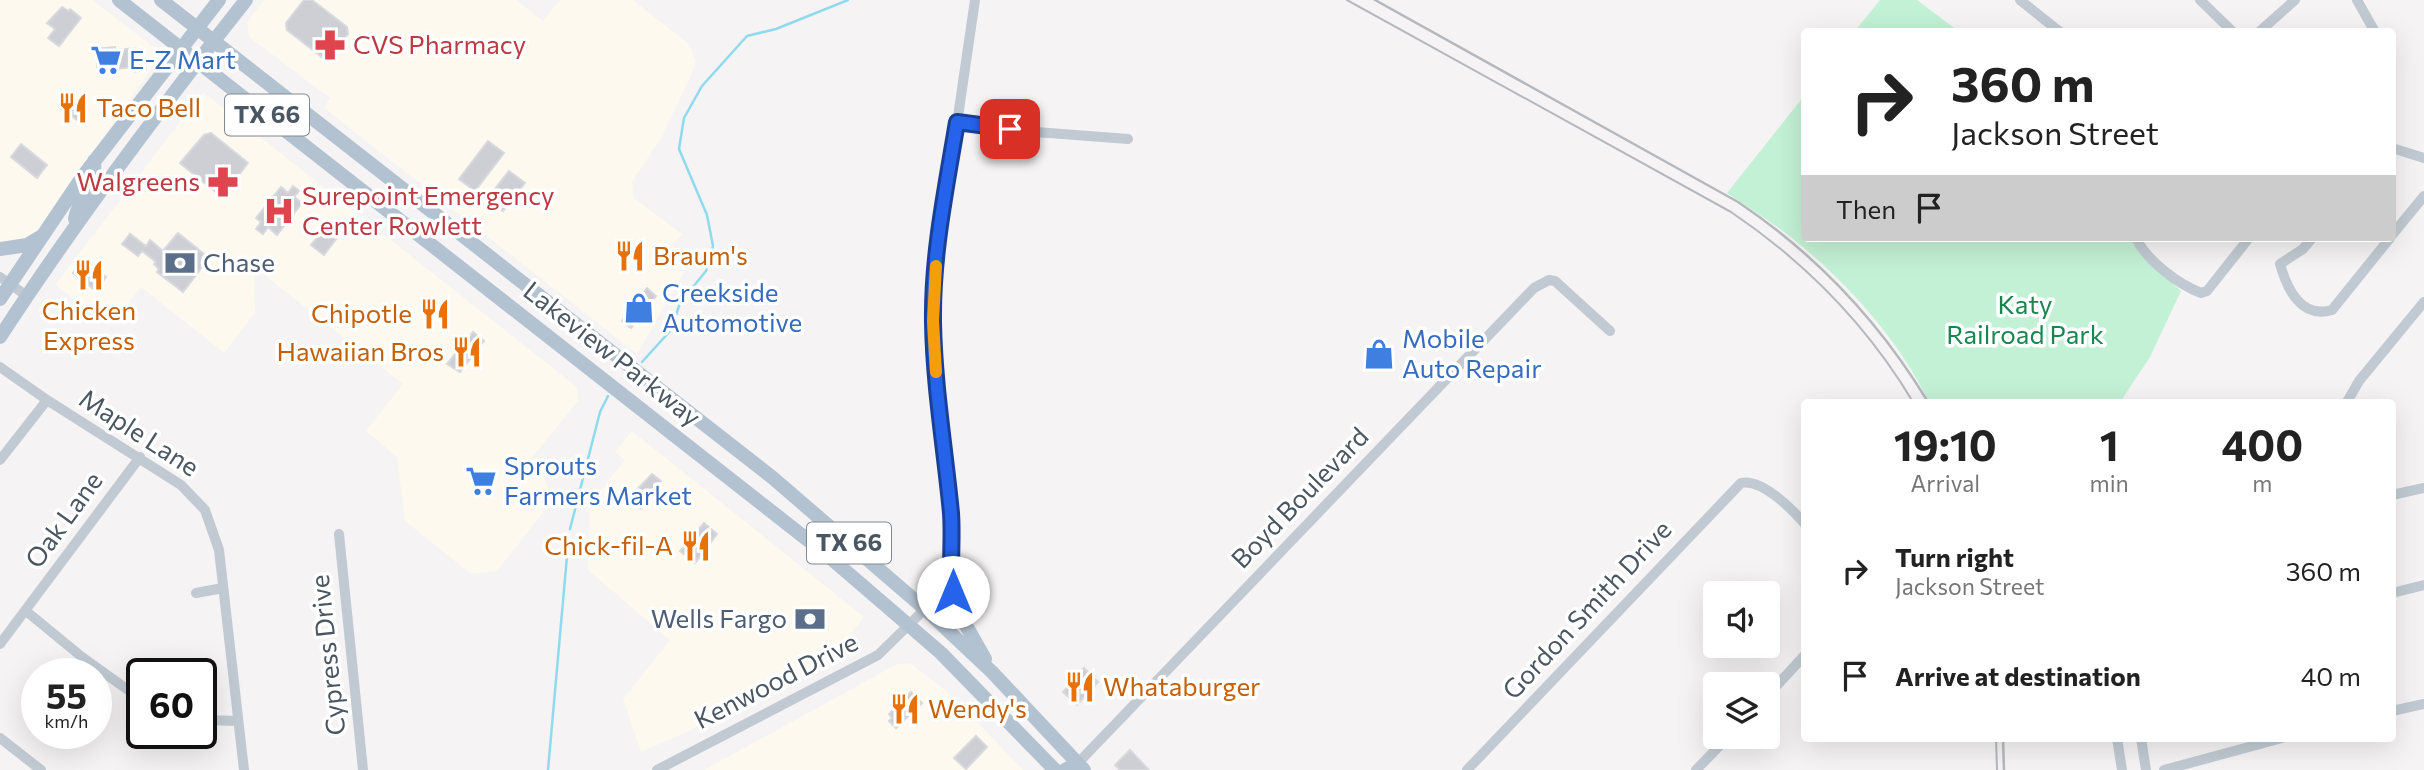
<!DOCTYPE html>
<style>
body{margin:0;font-family:Commissioner,sans-serif;background:#f2f2f2;color:#222;height:100vh;display:flex;flex-direction:column;font-size:26px;white-space:nowrap}
*{box-sizing:border-box;margin:0}
p{font-size:23px;color:#767676}
.icon{flex:none;width:38px;height:38px;fill:none;stroke:currentColor;stroke-width:2;stroke-linecap:round;stroke-linejoin:round}
.map{position:relative;flex:1;overflow:hidden}
.side{position:absolute;left:1801px;top:399px;width:595px;height:343px;display:flex;flex-direction:column;background:#fff;border-radius:7px;box-shadow:0 7px 28px #0002}
.side>*{flex:none}
.banner{position:absolute;left:1801px;top:28px;width:595px;height:214px;border-radius:7px;box-shadow:0 7px 28px #0002;background:#fff;color:#222;overflow:hidden}
.controls{position:absolute;left:1703px;top:581px;display:grid;gap:14px}
.controls a{display:grid;place-items:center;width:77px;height:77px;border-radius:7px;background:#fff;box-shadow:0 7px 28px #0002;font-size:35px}
.speed{position:absolute;left:21px;top:658px;display:flex;gap:14px;font-size:35px;font-weight:700;text-align:center}
.speed>*{display:grid;place-content:center;width:91px;height:91px;border-radius:50%;background:#fff;box-shadow:0 7px 28px #0002;line-height:1}
.speed small{font-size:18px;font-weight:400}
.speed .limit{border:4px solid #111;border-radius:10px;background:#fff;color:#111}
.pin{position:absolute;display:grid;place-items:center;width:60px;height:60px;color:#fff;margin:-30px;border-radius:14px;box-shadow:0 4px 10px #0006}
.me{position:absolute;width:77px;margin:-38px;rotate:0deg;stroke-linejoin:round;filter:drop-shadow(0 0 5px #0008)}
.turn{display:flex;align-items:center;gap:24px;height:147px;padding:0 35px;font-size:32px}
.turn .icon{width:91px;height:91px;stroke-width:2.5}
.turn b{display:block;font-size:49px;line-height:60px}
.then{display:flex;align-items:center;height:66px;padding:0 35px;background:#0003;gap:14px;font-size:26px}
.eta{display:flex;justify-content:space-evenly;align-items:center;height:119px;text-align:center}
.eta b{font-size:42px;font-weight:700;line-height:49px}
ul{padding:0;list-style:none}
li{display:flex;align-items:center;gap:21px;height:105px;padding:0 35px}
li div{flex:1}
li b{display:block;font-size:26px}
li em{font-style:normal}
.map>svg:first-child{display:block}
.commercial{fill:#fdf9ef}
.green{fill:#c3f1d5}
.lines{fill:none;stroke-linecap:round;stroke-linejoin:round}
.stream{stroke:#90daee;stroke-width:2.5}
.building{fill:#cdcfd5;stroke:#d7d9de;stroke-width:2}
.minor{stroke:#c1cad2;stroke-width:10}
.major{stroke:#b3c2d1;stroke-width:14}
.tram{stroke:#b5b8bd;stroke-width:2}
.rail{stroke:#b5b8bd;stroke-width:2.5}
.route-casing{stroke:#184099;stroke-width:18}
.route{stroke:#2563eb;stroke-width:12}
.slow{stroke:#f59e0b;stroke-width:12}
.labels{text-anchor:middle;stroke-width:7;stroke-linejoin:round;paint-order:stroke}
.shield{fill:#fff;stroke:#808990;stroke-width:2}
.shield-label{font-size:24px;font-weight:bold;fill:#4a5661}
.health-label{font-size:26px;fill:#be3a42;stroke:#fff;text-anchor:start}
.shop-label{font-size:26px;fill:#366cbe;stroke:#fff;text-anchor:start}
.food-label{font-size:26px;fill:#c56008;stroke:#fff;text-anchor:start}
.service-label{font-size:26px;fill:#4e5e75;stroke:#fff;text-anchor:start}
.park-label{font-size:26px;fill:#17864f;stroke:#fff}
.street-label{font-size:26px;fill:#4a5661;stroke:#fff}
</style>
<div class="map">
<svg width="2424" height="770" viewBox="0 0 2424 770">
<rect width="100%" height="100%" fill="#f5f3f3"/>
<!-- commercial -->
<path class="commercial" d="M0 0H92L156 49 157 61 33 237 0 244Z
M264 0H516L543 21 560 0H633L689 44 696 61 691 76 661 138 632 182 634 198 682 234 673 245 688 265 637 354 324 108 330 98 249 37 247 22Z
M203 92 577 387 578 401 530 460 542 470 552 501 497 571 471 574 405 521 397 457 366 431 403 384 254 267 255 313 224 353 141 287 110 326 55 285Z
M632 431 864 617 833 657 826 652 804 672 687 732 641 752 623 699 670 640 588 570 590 503 625 460 615 452Z
M910 663 950 694 1023 770H704L897 664Z"/>
<!-- green -->
<path class="green" d="M1880 0H1917L1958 31H1855Z
M1804 96V238H2133L2141 254 2181 291 2150 357 2120 402H1929C1899 340 1847 282 1793 239 1772 222 1749 208 1727 193Z"/>
<g class="lines">
<!-- stream -->
<path class="stream" d="M642 362 671 330 680 303 706 271 713 246 707 215 679 149 684 118 702 86 747 36 776 29 848 0
M570 529 600 412 608 396
M548 770 568 545"/>
</g>
<!-- building -->
<path class="building" d="M304 0H312L347 27 348 34 327 61 287 30 286 23Z
M62 7 68 11 70 9 81 18 59 46 48 38 55 29 47 23Z
M115 47V50L136 48 144 56 146 70 134 72 133 67 98 71 95 49Z
M69 95 86 109 77 120 59 107Z
M211 133 248 163 222 197 180 163 204 135Z
M488 141 504 153 475 191 459 179Z
M21 144 47 165 37 178 11 157Z
M509 171 525 183 503 211 487 199Z
M293 186 299 191 294 197 302 203 277 235 268 227 263 234 256 229 261 222 256 218 281 187 288 193Z
M328 224 340 234 324 255 311 245Z
M178 233 209 258 183 292 157 272 159 269 154 264 156 262 142 251 138 256 122 244 130 234 146 246 150 240 163 251Z
M83 259 106 277 96 291 73 273Z
M647 288 656 296 631 328 622 321Z
M473 332 484 341 460 372 447 364Z
M652 474 661 481 657 486 659 488 641 509 628 499Z
M704 523 717 534 695 563 680 551Z
M1084 668 1098 682 1077 705 1063 692Z
M911 692 922 703 896 728 889 721 892 718 889 714Z
M976 736 987 747 966 769 954 758Z
M1130 750 1149 770H1120L1115 765Z"/>
<g class="lines">
<!-- minor -->
<path class="minor" d="M2020 0 2060 32
M2200 0 2233 32
M2357 0 2375 32
M2259 32 2295 0
M957 122 1036 132 1128 139
M2392 148 2424 158
M2392 235 2424 196
M2136 238C2147 261 2178 284 2201 293L2207 291 2249 238
M2312 238 2303 249 2280 264C2287 289 2301 319 2332 310L2390 238
M0 277 27 296
M0 367 47 400 181 485 205 510 219 550 244 770
M2347 402 2359 381 2424 302
M0 460 47 400
M2392 495 2424 488
M339 534 363 770
M196 593 223 588
M2392 593 2424 585
M26 611 82 657 142 700
M0 644 140 457
M1768 695 1804 656
M2392 711 2424 704
M201 720 238 721
M0 738 41 770
M2117 738 2122 770
M2141 738 2146 770
M1078 763 1534 288 1549 280 1555 281 1610 331
M657 770 878 655 925 609 951 574 953 559 951 515 936 370 933 321 935 274 975 0
M1467 770 1741 483C1761 478 1791 508 1804 523
M1696 770 1728 737
M2164 770 2282 738"/>
<!-- major -->
<path class="major" d="M119 0 827 555 941 653 1055 770
M161 0 773 478 925 609 992 672 1084 770
M75 219C79 197 97 183 94 161
M0 249 27 245 42 236
M0 299 83 176 219 0
M0 337C76 220 160 109 246 0
M951 574 959 613 985 659
M1065 770 1078 763"/>
<!-- tram -->
<path class="tram" d="M1347 0 1731 212C1805 262 1867 325 1913 402
M1996 738 1997 770"/>
<!-- rail -->
<path class="rail" d="M1375 0 1738 202C1817 255 1879 321 1928 402
M2003 738 2004 770"/>
</g>
<g class="lines">
<!-- route casing -->
<g class="route-casing">
<path id="route" d="M953 592C949 566 953 540 951 513 945 450 934 386 933 322 932 255 946 188 957 122L1010 129"/>
</g>
<!-- route -->
<use href="#route" class="route"/>
<!-- slow -->
<path class="slow" d="M936 372 933 321 936 266"/>
</g>
<!-- icons -->
<defs>
<g id="pharmacy-bare" transform="scale(2.415)"><path d="M-2-6h4v4h4v4h-4v4h-4v-4h-4v-4h4Z" fill="#e0444e" stroke="#fff" stroke-width="2.5" paint-order="stroke"/></g>
<g id="supermarket-bare" transform="scale(2.415)"><path d="M-6-5.5h2.5l.6 2H6L4.5 2H-2.5L-4.4-4H-6ZM-1.5 3.2a1.3 1.3 0 1 0 .1 0ZM3 3.2a1.3 1.3 0 1 0 .1 0Z" fill="#3f7fe0" stroke="#fff" stroke-width="2.5" paint-order="stroke"/></g>
<g id="restaurant-bare" transform="scale(2.415)"><path d="M-5-6h1v4h1v-4h1v4h1v-4h1v5L-1.5 .5V6h-2V.5L-5-1ZM5-6V6H3V1.5H1.5Q1.5-4 5-6Z" fill="#e8710a" stroke="#fff" stroke-width="2.5" paint-order="stroke"/></g>
<g id="hospital-bare" transform="scale(2.415)"><path d="M-5-5h3v3.5h4V-5h3V5h-3V1.5h-4V5h-3Z" fill="#e0444e" stroke="#fff" stroke-width="2.5" paint-order="stroke"/></g>
<g id="bank-bare" transform="scale(2.415)"><path d="M-6-4H6V4H-6ZM0-2.3a2.3 2.3 0 1 0 0 4.6a2.3 2.3 0 1 0 0-4.6Z" fill="#5c6f8a" stroke="#fff" stroke-width="2.5" paint-order="stroke"/></g>
<g id="shop-bare" transform="scale(2.415)"><path d="M-5-2.5h2.3a2.7 3.5 0 0 1 5.4 0H5L5.5 6h-11ZM-1.5-2.5h3a1.5 2.3 0 0 0-3 0Z" fill="#3f7fe0" stroke="#fff" stroke-width="2.5" paint-order="stroke"/></g>
</defs>
<g fill-rule="evenodd">
<use href="#pharmacy-bare" x="330" y="45"/>
<use href="#supermarket-bare" x="106" y="60"/>
<use href="#restaurant-bare" x="73" y="108"/>
<use href="#pharmacy-bare" x="223" y="182"/>
<use href="#hospital-bare" x="279" y="211"/>
<use href="#restaurant-bare" x="630" y="256"/>
<use href="#bank-bare" x="180" y="263"/>
<use href="#restaurant-bare" x="89" y="275"/>
<use href="#shop-bare" x="639" y="308"/>
<use href="#restaurant-bare" x="435" y="314"/>
<use href="#restaurant-bare" x="467" y="352"/>
<use href="#shop-bare" x="1379" y="354"/>
<use href="#supermarket-bare" x="481" y="481"/>
<use href="#restaurant-bare" x="696" y="546"/>
<use href="#bank-bare" x="810" y="619"/>
<use href="#restaurant-bare" x="1080" y="687"/>
<use href="#restaurant-bare" x="905" y="709"/>
</g>
<g class="labels">
<!-- shield labels -->
<g class="shield">
<rect x="225" y="94.5" width="84" height="41" rx="5"/>
<rect x="807" y="522.5" width="84" height="41" rx="5"/>
</g>
<g class="shield-label">
<text x="267" y="123">TX 66</text>
<text x="849" y="551">TX 66</text>
</g>
<!-- health labels -->
<g class="health-label">
<text x="353" y="54">CVS Pharmacy</text>
<text x="200" y="191" text-anchor="end">Walgreens</text>
<text x="302" y="205">Surepoint Emergency<tspan x="302" dy="30">Center Rowlett</tspan></text>
</g>
<!-- shop labels -->
<g class="shop-label">
<text x="129" y="69">E-Z Mart</text>
<text x="662" y="302">Creekside<tspan x="662" dy="30">Automotive</tspan></text>
<text x="1402" y="348">Mobile<tspan x="1402" dy="30">Auto Repair</tspan></text>
<text x="504" y="475">Sprouts<tspan x="504" dy="30">Farmers Market</tspan></text>
</g>
<!-- food labels -->
<g class="food-label">
<text x="96" y="117">Taco Bell</text>
<text x="653" y="265">Braum's</text>
<text x="89" y="320" text-anchor="middle">Chicken<tspan x="89" dy="30">Express</tspan></text>
<text x="412" y="323" text-anchor="end">Chipotle</text>
<text x="444" y="361" text-anchor="end">Hawaiian Bros</text>
<text x="673" y="555" text-anchor="end">Chick-fil-A</text>
<text x="1103" y="696">Whataburger</text>
<text x="928" y="718">Wendy's</text>
</g>
<!-- service labels -->
<g class="service-label">
<text x="203" y="272">Chase</text>
<text x="787" y="628" text-anchor="end">Wells Fargo</text>
</g>
<!-- park labels -->
<g class="park-label">
<text x="2025" y="314">Katy<tspan x="2025" dy="30">Railroad Park</tspan></text>
</g>
<!-- street labels -->
<g class="street-label">
<text transform="translate(612 354) rotate(38)" y="9">Lakeview Parkway</text>
<text transform="translate(139 433) rotate(33)" y="9">Maple Lane</text>
<text transform="translate(1300 498) rotate(-46)" y="9">Boyd Boulevard</text>
<text transform="translate(64 520) rotate(-54)" y="9">Oak Lane</text>
<text transform="translate(1587 610) rotate(-47)" y="9">Gordon Smith Drive</text>
<text transform="translate(328 655) rotate(-96)" y="9">Cypress Drive</text>
<text transform="translate(776 681) rotate(-27)" y="9">Kenwood Drive</text>
</g>
</g>
</svg>
<div class="controls">
<a><svg class="icon" aria-label="sound" viewBox="0 0 24 24"><path d="M4 9h4l5-4v14l-5-4H4zM17 9q2 3 0 6"/></svg></a>
<a><svg class="icon" aria-label="layers" viewBox="0 0 24 24"><path d="M12 4l9 5-9 5-9-5zM3 14l9 5 9-5"/></svg></a>
</div>
<div class="speed"><div>55<small>km/h</small></div><div class="limit">60</div></div>
<div class="pin" style="left:1010px;top:129px;background:#d93025"><svg class="icon" aria-label="arrive" viewBox="0 0 24 24"><path d="M6 21V4h12l-3 4 3 4H6"/></svg></div>
<svg class="me" style="left:953px;top:592px" viewBox="-20 -20 40 40"><circle r="19" fill="#fff"/><path d="M0-13L10 11 0 6-10 11z" fill="#2563eb"/></svg>
<div class="banner">
<div class="turn"><svg class="icon" aria-label="right" viewBox="0 0 24 24"><path d="M7 20v-9h11M14 6l5 5-5 5"/></svg><div><b>360 m</b>Jackson Street</div></div>
<div class="then">Then<svg class="icon" aria-label="arrive" viewBox="0 0 24 24"><path d="M6 21V4h12l-3 4 3 4H6"/></svg></div>
</div>
<section class="side">
<div class="eta">
<div><b>19:10</b><p>Arrival</p></div>
<div><b>1</b><p>min</p></div>
<div><b>400</b><p>m</p></div>
</div>
<ul>
<li><svg class="icon" aria-label="right" viewBox="0 0 24 24"><path d="M7 20v-9h11M14 6l5 5-5 5"/></svg><div><b>Turn right</b><p>Jackson Street</p></div><em>360 m</em></li>
<li><svg class="icon" aria-label="arrive" viewBox="0 0 24 24"><path d="M6 21V4h12l-3 4 3 4H6"/></svg><div><b>Arrive at destination</b></div><em>40 m</em></li>
</ul>
</section>
</div>
